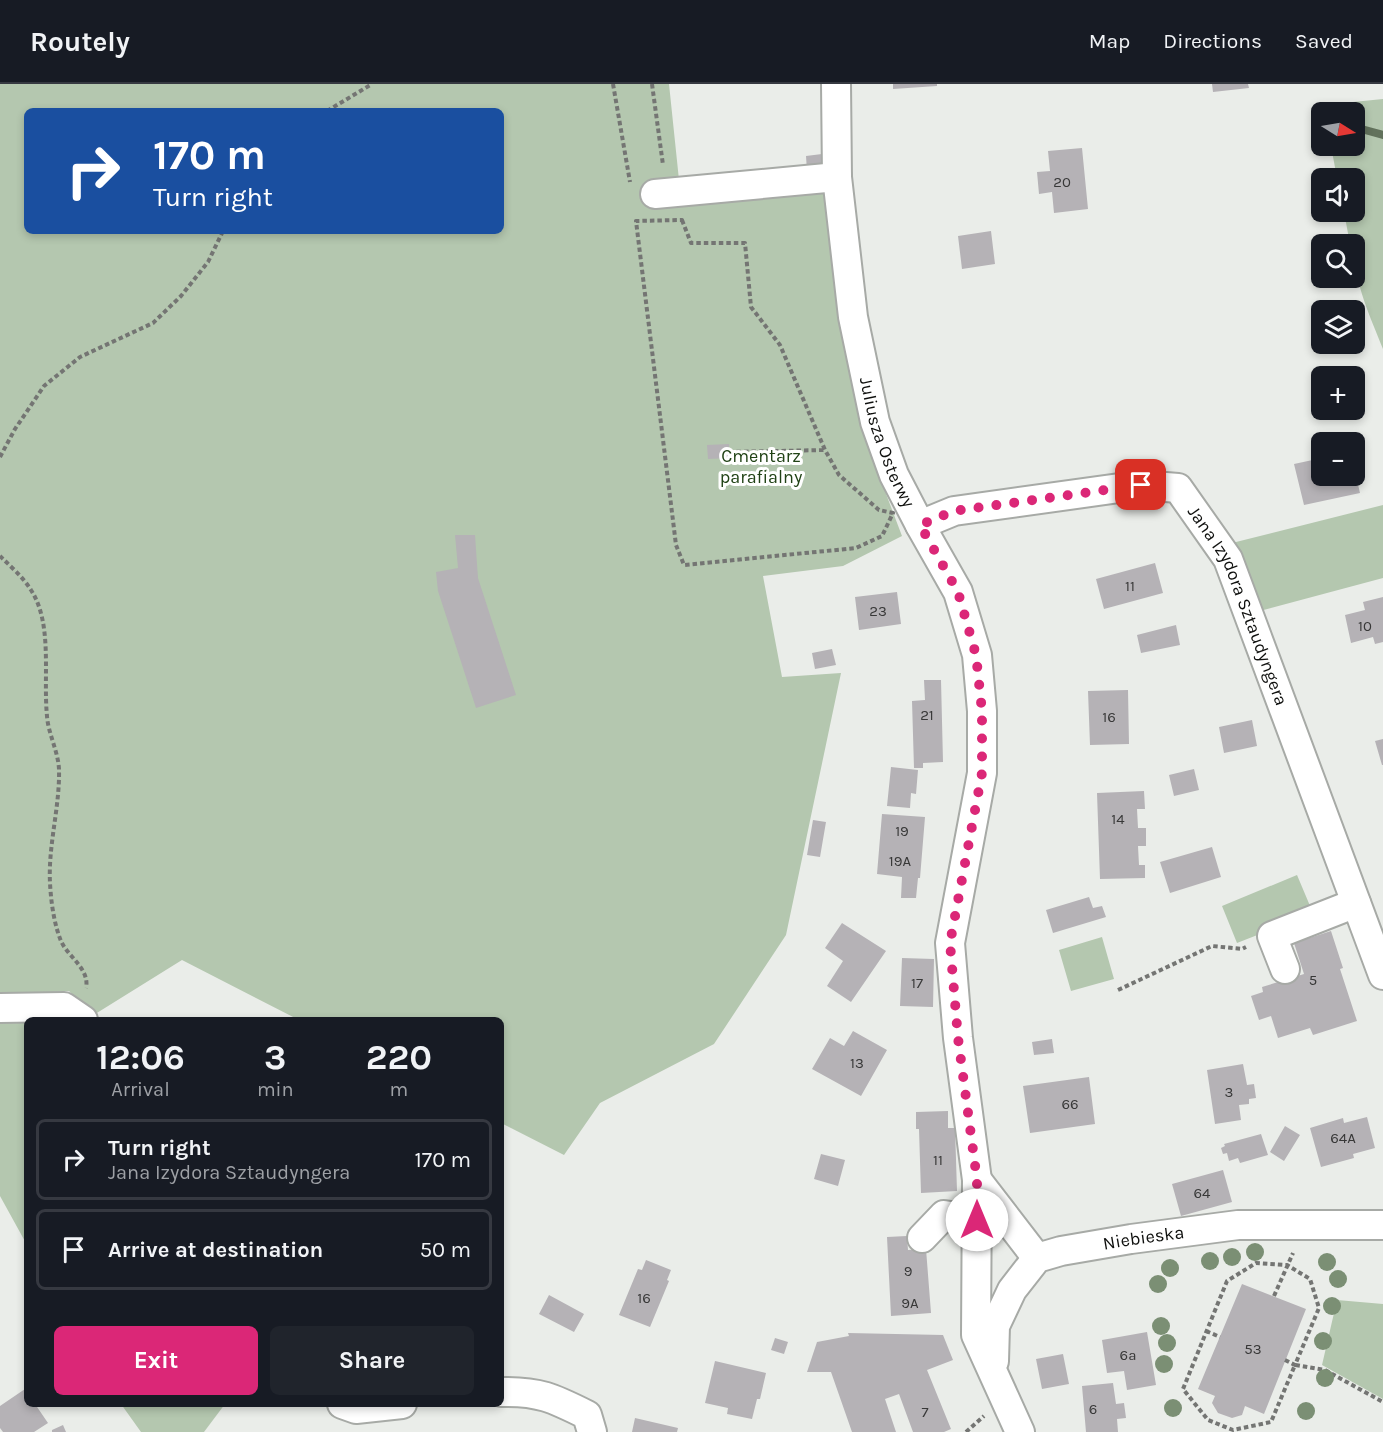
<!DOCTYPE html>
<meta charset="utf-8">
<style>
body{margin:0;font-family:Karla,sans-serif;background:#20242c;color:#f1f3f6;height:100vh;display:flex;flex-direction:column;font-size:22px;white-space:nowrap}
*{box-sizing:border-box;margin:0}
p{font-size:20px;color:#9ea1a6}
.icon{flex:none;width:33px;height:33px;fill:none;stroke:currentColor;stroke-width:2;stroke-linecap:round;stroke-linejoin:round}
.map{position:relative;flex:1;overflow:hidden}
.details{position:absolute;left:24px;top:933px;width:480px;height:390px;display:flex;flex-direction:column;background:#171b24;border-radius:9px;box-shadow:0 3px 9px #0003}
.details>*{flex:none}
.top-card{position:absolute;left:24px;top:24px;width:480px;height:126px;border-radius:9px;box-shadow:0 3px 9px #0003;background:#1a4fa0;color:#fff;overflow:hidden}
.needle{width:39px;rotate:101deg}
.tools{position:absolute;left:1311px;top:18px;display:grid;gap:12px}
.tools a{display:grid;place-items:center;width:54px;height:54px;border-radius:9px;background:#171b24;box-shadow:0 3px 9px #0003;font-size:30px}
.pin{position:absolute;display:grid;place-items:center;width:51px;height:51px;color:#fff;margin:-26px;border-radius:12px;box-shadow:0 3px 9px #0006}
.me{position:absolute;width:66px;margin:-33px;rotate:0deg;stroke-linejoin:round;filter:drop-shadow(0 0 4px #0008)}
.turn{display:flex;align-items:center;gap:21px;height:126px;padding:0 30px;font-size:27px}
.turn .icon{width:78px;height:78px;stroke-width:2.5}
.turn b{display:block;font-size:42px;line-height:51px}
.eta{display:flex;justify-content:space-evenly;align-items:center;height:102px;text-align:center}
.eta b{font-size:36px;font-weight:700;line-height:42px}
.button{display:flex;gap:12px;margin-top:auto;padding:12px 30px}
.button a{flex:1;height:69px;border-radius:9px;background:#db2777;color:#fff;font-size:24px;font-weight:700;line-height:69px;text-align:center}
.button a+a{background:#20242c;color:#f1f3f6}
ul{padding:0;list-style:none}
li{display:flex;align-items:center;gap:18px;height:81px;margin:0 12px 9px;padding:0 18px;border:3px solid #363941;border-radius:9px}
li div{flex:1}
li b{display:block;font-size:22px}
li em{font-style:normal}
header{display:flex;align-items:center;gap:36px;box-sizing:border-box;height:84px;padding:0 30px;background:#171b24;border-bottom:2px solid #363941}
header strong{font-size:28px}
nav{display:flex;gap:33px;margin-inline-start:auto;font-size:21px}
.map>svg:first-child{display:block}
.green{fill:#b4c7af;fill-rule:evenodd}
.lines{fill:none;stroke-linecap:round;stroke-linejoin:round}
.stream{stroke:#62725c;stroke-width:8}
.building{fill:#b5b2b6}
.minor-casing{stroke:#a7aaa6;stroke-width:32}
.path{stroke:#747573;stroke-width:4;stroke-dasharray:4.5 3;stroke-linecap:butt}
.minor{stroke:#fff;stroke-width:28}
.tree{fill:#7b8f74}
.route{stroke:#db2777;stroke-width:10;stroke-dasharray:0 18}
.labels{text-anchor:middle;stroke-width:6;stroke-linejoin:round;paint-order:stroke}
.number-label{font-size:15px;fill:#383838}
.street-label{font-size:18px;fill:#0f100e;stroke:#fff}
.park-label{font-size:18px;fill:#204215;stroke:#fff}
</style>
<header>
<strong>Routely</strong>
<nav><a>Map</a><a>Directions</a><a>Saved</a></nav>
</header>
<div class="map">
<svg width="1383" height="1348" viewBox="0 0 1383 1348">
<rect width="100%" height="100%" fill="#eaede9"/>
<!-- green -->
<path class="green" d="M0 0H669L679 96 828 107 852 280 866 357 902 452 843 482 763 492 782 593 841 589 786 851 714 960 600 1019 564 1071 501 1039V936H299L182 876 92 932 69 907 0 911ZM27 27H501V147H27Z
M1383 15V265C1369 229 1354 200 1354 160H1350L1344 128H1354V94H1337L1331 62H1354V28H1343L1353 18Z
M1383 421V494L1256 528 1232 459Z
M1297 791 1313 829 1237 859 1222 822Z
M1102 853 1114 895 1071 907 1059 866Z
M0 933 27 936V1161L0 1112Z
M1337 1216 1383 1220V1315L1322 1281Z
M121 1320H225L204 1348H141Z"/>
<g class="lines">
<!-- stream -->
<path class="stream" d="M1354 43 1383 51"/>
</g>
<!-- building -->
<path class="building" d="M893 0H937V2L893 5Z
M1212 0H1248L1249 4 1213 8Z
M1082 64 1088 125 1054 129 1052 108 1039 110 1037 88 1050 87 1048 67Z
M822 70V86L807 87 806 72Z
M991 147 995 180 962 185 958 152Z
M729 360 730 374 708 375 707 361Z
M1322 374V392H1356L1360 409 1304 421 1294 380Z
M455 451H475L478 494 516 611 476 624 438 507 436 488 458 484Z
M1155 479 1163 509 1104 525 1096 495Z
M897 508 901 540 859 546 855 513Z
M1383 513V558L1375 560 1373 553 1351 559 1345 531 1365 526 1363 518Z
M1176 541 1180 561 1141 569 1137 551Z
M832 565 836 581 815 585 812 569Z
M924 596H941L943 678 923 679V684H914L912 617 925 616Z
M1128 606 1129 660 1090 661 1088 607Z
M1252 636 1257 662 1224 669 1219 643Z
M1383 655V681H1382L1375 657Z
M891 683 918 686 916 710 911 709 910 724 887 722Z
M1194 685 1199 706 1174 712 1169 691Z
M1144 707 1145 725H1137L1138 744H1146V762H1138L1139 781H1145V794L1100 795 1097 709Z
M882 730 925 733 920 794H918L916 814H901L902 793 877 790Z
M813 736 826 738 820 773 807 771Z
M1212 763 1221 793 1170 809 1160 778Z
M1089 813 1093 824 1102 822 1106 833 1053 849 1046 826Z
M842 839 886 867 851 918 827 902 843 877 825 864Z
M1331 847 1343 884 1340 885 1357 937 1313 951 1310 944 1278 954 1271 932 1259 936 1251 912 1263 908 1262 903 1304 890 1294 859Z
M902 874 934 875 933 923 900 922Z
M853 947 887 966 861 1012 812 985 830 954 844 962Z
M1052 955 1054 969 1034 971 1032 958Z
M1243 980 1247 1001 1254 1000 1256 1014 1249 1015V1020L1239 1021 1241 1036 1215 1040 1207 986Z
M1089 993 1095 1040 1030 1049 1023 1002Z
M948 1027V1044H955L957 1107 921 1109 919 1045H916V1028Z
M1367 1033 1375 1064 1353 1070 1354 1074 1321 1083 1310 1044 1343 1034 1344 1039Z
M1285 1042 1300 1051 1284 1077 1270 1068Z
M1261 1050 1268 1071 1240 1079 1238 1074 1229 1077 1227 1069 1223 1070 1221 1064 1225 1062 1224 1060Z
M821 1070 845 1076 838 1102 814 1095Z
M1223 1086 1232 1118 1181 1132 1172 1100Z
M907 1152 908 1166 926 1165 931 1229 891 1232 887 1153Z
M646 1176 671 1186 667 1196 669 1197 650 1243 619 1231 638 1185 642 1186Z
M1242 1200 1306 1225 1264 1330 1245 1322 1242 1331 1232 1334 1218 1329 1212 1319 1215 1312 1198 1305Z
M549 1211 584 1230 574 1248 539 1230Z
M1147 1248 1156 1301 1127 1306 1124 1287 1107 1289 1102 1256Z
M848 1249 943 1251 953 1276 927 1286 951 1345 944 1348H913L899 1310 885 1315 896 1348H852L831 1288H807L817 1258 849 1252Z
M775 1254 788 1258 784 1270 771 1266Z
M1063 1270 1069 1300 1042 1305 1036 1275Z
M715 1277 766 1289 760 1315H757L752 1335 727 1330 728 1324 705 1319Z
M1113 1299 1116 1320 1124 1319 1126 1334 1117 1335 1118 1348H1086L1082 1302Z
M25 1305 27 1308V1320H35L48 1339 34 1348H3L0 1344V1322Z
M635 1334 678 1344 677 1348H632Z
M63 1341 66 1348H52V1346Z"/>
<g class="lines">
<!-- minor casing -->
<g class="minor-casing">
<g id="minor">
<path id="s1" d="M836 0 837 93 853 233 875 338 894 391 920 441 958 508 977 571 982 627V689L950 859 958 954 977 1096 976 1251 1020 1348"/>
<path d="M655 110 837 93"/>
<path id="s2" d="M920 441 954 427 1141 401 1178 404 1228 475 1383 891"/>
<path d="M1285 885 1272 852 1356 819"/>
<path d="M0 924 64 923 83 936"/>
<path d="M977 1096 1037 1174"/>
<path d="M922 1154 944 1131 977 1136"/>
<path id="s3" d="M994 1277 995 1242 1012 1206 1037 1174 1061 1167 1131 1155 1238 1141H1383"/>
<path d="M501 1308C539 1307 553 1314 587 1331L592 1348"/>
<path d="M342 1320 356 1325 402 1320"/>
</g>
</g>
<!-- path -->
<path class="path" d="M613 0 630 98
M652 0 663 81
M327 27 372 0
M682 136 691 159H745L751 223 780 261 825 366 839 391 879 426 893 429 882 452 856 464 684 481 676 461 636 137Z
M729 368 825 366
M0 373 15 345 44 302 80 273 153 239 181 212 208 178 223 147
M0 472C10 482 23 493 31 506 53 540 43 592 47 632 48 649 58 667 59 685 60 723 48 761 50 799 51 818 54 840 61 857 68 873 90 885 86 904
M1118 906 1212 862 1242 865 1246 863
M1274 1212 1293 1169
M1206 1247 1220 1253
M1285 1276 1295 1281 1319 1224 1310 1195 1287 1181 1256 1179 1227 1197 1183 1305 1208 1336 1233 1346 1271 1338 1295 1281 1325 1286 1383 1318
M966 1348 984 1332"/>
<!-- minor -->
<use href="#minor" class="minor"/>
</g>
<!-- trees -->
<g class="tree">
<circle cx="1255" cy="1168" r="9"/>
<circle cx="1232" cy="1173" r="9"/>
<circle cx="1210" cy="1177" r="9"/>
<circle cx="1327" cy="1178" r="9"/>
<circle cx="1170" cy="1184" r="9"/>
<circle cx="1338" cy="1195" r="9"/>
<circle cx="1158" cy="1200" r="9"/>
<circle cx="1332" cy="1222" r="9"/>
<circle cx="1161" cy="1242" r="9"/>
<circle cx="1323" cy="1257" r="9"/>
<circle cx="1167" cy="1259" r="9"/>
<circle cx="1164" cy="1280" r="9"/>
<circle cx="1325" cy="1294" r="9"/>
<circle cx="1173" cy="1324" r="9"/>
<circle cx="1306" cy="1327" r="9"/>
</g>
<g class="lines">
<!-- route -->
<path class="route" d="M977 1136V1096L958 954 950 859 982 689V627L976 571 958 508 920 441 954 427 1141 401"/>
</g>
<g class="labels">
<!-- number labels -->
<g class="number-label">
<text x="1062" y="103">20</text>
<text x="1130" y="507">11</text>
<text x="878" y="532">23</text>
<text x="1365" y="547">10</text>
<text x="927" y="636">21</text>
<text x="1109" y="638">16</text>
<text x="1118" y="740">14</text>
<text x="902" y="752">19</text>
<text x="900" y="782">19A</text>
<text x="1313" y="901">5</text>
<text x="917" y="904">17</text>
<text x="857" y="984">13</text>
<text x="1229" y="1013">3</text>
<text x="1070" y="1025">66</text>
<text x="1343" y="1059">64A</text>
<text x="938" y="1081">11</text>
<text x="1202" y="1114">64</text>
<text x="908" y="1192">9</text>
<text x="644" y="1219">16</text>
<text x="910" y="1224">9A</text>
<text x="1253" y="1270">53</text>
<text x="1128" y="1276">6a</text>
<text x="1093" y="1330">6</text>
<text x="925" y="1333">7</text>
</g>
<!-- street labels -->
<g class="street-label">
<text dy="6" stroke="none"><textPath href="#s1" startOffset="364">Juliusza Osterwy</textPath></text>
<text dy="6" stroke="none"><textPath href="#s2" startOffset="396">Jana Izydora Sztaudyngera</textPath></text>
<text dy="6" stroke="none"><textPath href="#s3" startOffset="224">Niebieska</textPath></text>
</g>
<!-- park labels -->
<g class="park-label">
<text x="761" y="378">Cmentarz<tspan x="761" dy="21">parafialny</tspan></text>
</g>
</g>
</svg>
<div class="tools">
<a><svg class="needle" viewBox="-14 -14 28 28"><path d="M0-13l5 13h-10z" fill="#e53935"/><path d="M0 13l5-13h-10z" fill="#9ea1a6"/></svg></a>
<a><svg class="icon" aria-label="sound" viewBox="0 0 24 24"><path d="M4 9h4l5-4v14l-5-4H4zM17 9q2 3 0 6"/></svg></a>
<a><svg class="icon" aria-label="search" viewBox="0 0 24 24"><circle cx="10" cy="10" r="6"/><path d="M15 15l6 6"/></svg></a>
<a><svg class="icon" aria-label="layers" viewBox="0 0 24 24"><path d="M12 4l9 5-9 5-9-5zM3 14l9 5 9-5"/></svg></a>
<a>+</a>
<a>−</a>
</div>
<div class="pin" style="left:1141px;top:401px;background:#d93025"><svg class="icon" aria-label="arrive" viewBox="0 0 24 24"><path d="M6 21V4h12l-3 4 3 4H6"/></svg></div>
<svg class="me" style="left:977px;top:1136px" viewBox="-20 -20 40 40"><circle r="19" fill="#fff"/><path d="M0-13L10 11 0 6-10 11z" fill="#db2777"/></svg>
<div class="top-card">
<div class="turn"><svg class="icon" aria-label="right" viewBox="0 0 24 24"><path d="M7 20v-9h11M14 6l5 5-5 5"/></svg><div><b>170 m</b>Turn right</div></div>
</div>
<section class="details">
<div class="eta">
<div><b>12:06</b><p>Arrival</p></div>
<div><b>3</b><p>min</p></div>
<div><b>220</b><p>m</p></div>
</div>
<ul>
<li><svg class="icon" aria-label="right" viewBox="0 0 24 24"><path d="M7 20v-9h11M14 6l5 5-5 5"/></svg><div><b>Turn right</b><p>Jana Izydora Sztaudyngera</p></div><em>170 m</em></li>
<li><svg class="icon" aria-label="arrive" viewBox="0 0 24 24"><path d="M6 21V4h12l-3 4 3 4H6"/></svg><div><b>Arrive at destination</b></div><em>50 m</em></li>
</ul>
<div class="button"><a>Exit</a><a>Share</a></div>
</section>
</div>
